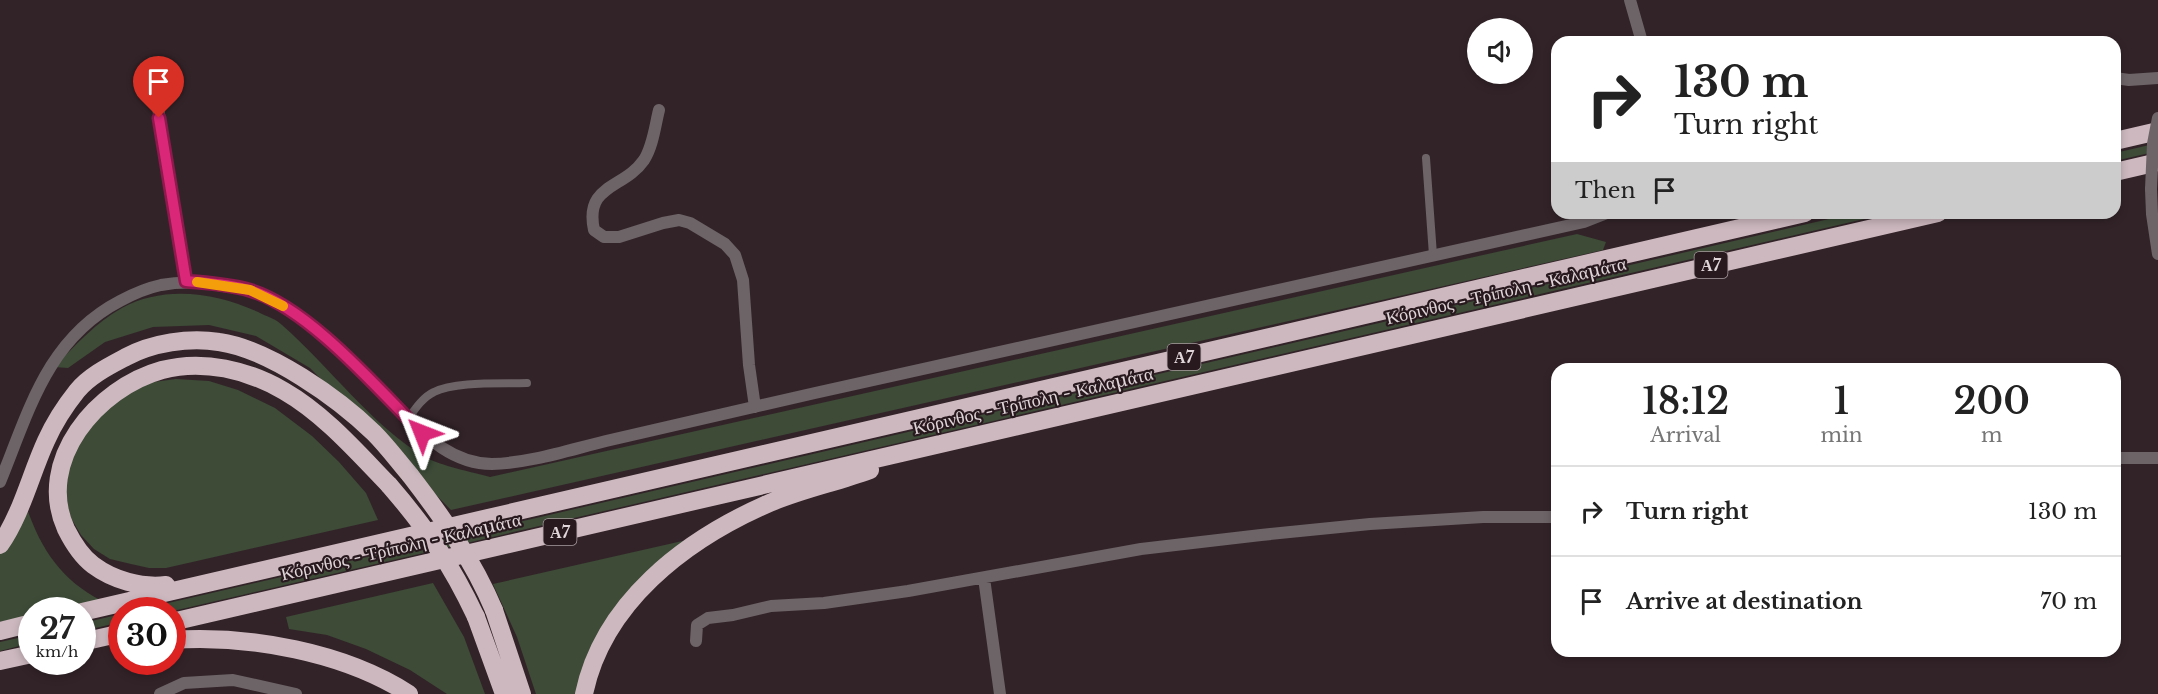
<!DOCTYPE html>
<meta charset="utf-8">
<style>
body{margin:0;font-family:"Libre Baskerville",serif;background:#f2f2f2;color:#222;height:100vh;display:flex;flex-direction:column;font-size:22px;white-space:nowrap}
*{box-sizing:border-box;margin:0}
p{font-size:20px;color:#767676}
.icon{flex:none;width:33px;height:33px;fill:none;stroke:currentColor;stroke-width:2;stroke-linecap:round;stroke-linejoin:round}
.map{position:relative;flex:1;overflow:hidden}
.side{position:absolute;left:1551px;top:363px;width:570px;height:294px;display:flex;flex-direction:column;background:#fff;border-radius:18px;box-shadow:0 3px 9px #0003}
.side>*{flex:none}
.banner{position:absolute;left:1551px;top:36px;width:570px;height:183px;border-radius:18px;box-shadow:0 3px 9px #0003;background:#fff;color:#222;overflow:hidden}
.tools{position:absolute;left:1467px;top:18px;display:grid;gap:12px}
.tools a{display:grid;place-items:center;width:66px;height:66px;border-radius:50%;background:#fff;box-shadow:0 3px 9px #0003;font-size:30px}
.speed{position:absolute;left:18px;top:597px;display:flex;gap:12px;font-size:30px;font-weight:700;text-align:center}
.speed>*{display:grid;place-content:center;width:78px;height:78px;border-radius:50%;background:#fff;box-shadow:0 3px 9px #0003;line-height:1}
.speed small{font-size:15px;font-weight:400}
.speed .limit{border:9px solid #d22;background:#fff;color:#111}
.pin{position:absolute;display:grid;place-items:center;width:51px;height:51px;color:#fff;margin:-62px -26px;border-radius:50% 50% 50% 0;rotate:-45deg;box-shadow:0 0 6px #0007}
.pin .icon{rotate:45deg}
.me{position:absolute;width:66px;margin:-33px;rotate:315deg;stroke-linejoin:round;filter:drop-shadow(0 0 4px #0008)}
.turn{display:flex;align-items:center;gap:21px;height:126px;padding:0 24px;font-size:27px}
.turn .icon{width:78px;height:78px;stroke-width:2.5}
.turn b{display:block;font-size:42px;line-height:51px}
.then{display:flex;align-items:center;height:57px;padding:0 24px;background:#0003;gap:12px;font-size:22px}
.eta{display:flex;justify-content:space-evenly;align-items:center;height:102px;text-align:center}
.eta b{font-size:36px;font-weight:600;line-height:42px}
ul{padding:0;list-style:none}
li{display:flex;align-items:center;gap:18px;height:90px;padding:0 24px;border-top:2px solid #e0e0e0}
li div{flex:1}
li b{display:block;font-size:22px}
li em{font-style:normal}
.map>svg:first-child{display:block}
.green{fill:#3d4b37}
.lines{fill:none;stroke-linecap:round;stroke-linejoin:round}
.service{stroke:#6d6467;stroke-width:8}
.minor{stroke:#6d6467;stroke-width:12}
.motorway{stroke:#cdb8bf;stroke-width:18}
.minor-bridge{stroke:#6d6467;stroke-width:12}
.motorway-bridge{stroke:#cdb8bf;stroke-width:18}
.route-casing{stroke:#8e194d;stroke-width:15}
.route{stroke:#db2777;stroke-width:10}
.slow{stroke:#f59e0b;stroke-width:10}
.labels{text-anchor:middle;stroke-width:4.5;stroke-linejoin:round;paint-order:stroke}
.shield{fill:#28191f;stroke:#a99da0;stroke-width:1.5}
.shield-label{font-size:16px;font-weight:bold;fill:#e0d5d8}
.street-label{font-size:18px;fill:#e0d5d8;stroke:#28191f}
</style>
<div class="map">
<svg width="2158" height="694" viewBox="0 0 2158 694">
<rect width="100%" height="100%" fill="#322328"/>
<!-- green -->
<path class="green" d="M2158 143V151L2115 161V153Z
M1855 213H1890L173 611 138 610Z
M1577 234 1606 242 1603 250 451 510 310 368 256 336 209 325 153 327 105 342 68 368 54 367C75 346 96 322 122 308 165 284 220 293 262 314 269 317 277 320 282 325 328 365 373 427 425 457 441 466 472 472 490 477Z
M176 379 209 381 238 390 275 408 312 436 339 462 366 493 378 520 166 568H149L131 564 110 559 94 549 81 535 71 518 65 494 64 474 90 415 146 383Z
M24 499C38 545 59 579 102 601L56 610H32L31 615 0 622V548Z
M700 537 655 568 579 694H536L517 637 493 584Z
M433 583 464 637 485 694H447L410 670 366 649 327 635 289 629 286 617Z
M121 614V622L83 631V623Z
M31 635V643L0 651V642Z"/>
<g class="lines">
<!-- service -->
<path class="service" d="M1426 158 1433 255
M408 419C415 409 423 397 434 392 455 381 502 384 527 383"/>
<!-- minor -->
<path class="minor" d="M1630 0 1642 42
M152 63 162 136 186 281
M2115 78 2129 80 2158 78
M659 110C655 126 653 146 644 160 624 189 584 184 594 230L604 237H619L663 223 679 220 690 223 725 244 735 255 743 280 749 365 755 407
M2151 189 2152 214 2158 254
M2115 458H2158
M0 482C29 411 47 339 120 301 133 294 147 288 161 285 183 281 202 282 223 286 232 287 242 288 250 290 308 308 360 371 402 413 427 438 454 464 492 464 530 463 569 450 606 441 676 425 746 409 815 393 1071 336 1327 278 1584 222L1607 213
M984 578 1000 694
M696 641 697 625 708 618 733 615 771 606 824 603 908 591 1141 549 1261 535 1370 524 1483 517H1557
M160 694 184 683 233 680 296 694"/>
<!-- motorway -->
<path class="motorway" d="M2115 141 2158 131
M2115 172 2158 162
M0 545C22 513 30 476 46 441 54 423 65 406 77 391 89 376 109 366 126 357 152 343 189 337 219 342 269 349 338 398 374 433 387 446 398 461 410 475
M166 585C141 588 113 580 93 565 81 556 73 543 66 529 35 461 97 388 162 370 203 359 248 370 284 391 324 414 357 452 389 485
M494 610 522 694
M82 612 1805 213
M476 617 504 694
M172 622 1938 213
M0 631 32 623
M172 640C250 635 344 652 409 694
M82 642 122 633
M0 661 32 654
M584 694C603 603 684 541 765 505 798 490 835 483 870 470"/>
<!-- minor-bridge -->
<path class="minor-bridge" d="M2151 189 2153 144 2158 118"/>
<!-- motorway-bridge -->
<path class="motorway-bridge" d="M410 475C443 518 473 560 494 610
M389 485C427 529 451 564 476 617"/>
</g>
<g class="lines">
<!-- route casing -->
<g class="route-casing">
<path id="route" d="M159 118 186 281C207 283 229 284 249 290 308 307 378 389 422 433"/>
</g>
<!-- route -->
<use href="#route" class="route"/>
<!-- slow -->
<path class="slow" d="M197 282 250 290 283 306"/>
</g>
<g class="labels">
<!-- shield labels -->
<g class="shield">
<rect x="1694.5" y="252" width="33" height="26" rx="4.5"/>
<rect x="1167.5" y="344" width="33" height="26" rx="4.5"/>
<rect x="543.5" y="519" width="33" height="26" rx="4.5"/>
</g>
<g class="shield-label">
<text x="1711" y="271">Α7</text>
<text x="1184" y="363">Α7</text>
<text x="560" y="538">Α7</text>
</g>
<!-- street labels -->
<g class="street-label">
<text transform="translate(1506 291) rotate(-13)" y="6">Κόρινθος - Τρίπολη - Καλαμάτα</text>
<text transform="translate(1033 401) rotate(-13)" y="6">Κόρινθος - Τρίπολη - Καλαμάτα</text>
<text transform="translate(401 547) rotate(-13)" y="6">Κόρινθος - Τρίπολη - Καλαμάτα</text>
</g>
</g>
</svg>
<div class="tools">
<a><svg class="icon" aria-label="sound" viewBox="0 0 24 24"><path d="M4 9h4l5-4v14l-5-4H4zM17 9q2 3 0 6"/></svg></a>
</div>
<div class="speed"><div>27<small>km/h</small></div><div class="limit">30</div></div>
<div class="pin" style="left:159px;top:118px;background:#d93025"><svg class="icon" aria-label="arrive" viewBox="0 0 24 24"><path d="M6 21V4h12l-3 4 3 4H6"/></svg></div>
<svg class="me" style="left:422px;top:433px" viewBox="-20 -20 40 40"><path d="M0-17L14 15 0 8-14 15z" fill="#db2777" stroke="#fff" stroke-width="4"/></svg>
<div class="banner">
<div class="turn"><svg class="icon" aria-label="right" viewBox="0 0 24 24"><path d="M7 20v-9h11M14 6l5 5-5 5"/></svg><div><b>130 m</b>Turn right</div></div>
<div class="then">Then<svg class="icon" aria-label="arrive" viewBox="0 0 24 24"><path d="M6 21V4h12l-3 4 3 4H6"/></svg></div>
</div>
<section class="side">
<div class="eta">
<div><b>18:12</b><p>Arrival</p></div>
<div><b>1</b><p>min</p></div>
<div><b>200</b><p>m</p></div>
</div>
<ul>
<li><svg class="icon" aria-label="right" viewBox="0 0 24 24"><path d="M7 20v-9h11M14 6l5 5-5 5"/></svg><div><b>Turn right</b></div><em>130 m</em></li>
<li><svg class="icon" aria-label="arrive" viewBox="0 0 24 24"><path d="M6 21V4h12l-3 4 3 4H6"/></svg><div><b>Arrive at destination</b></div><em>70 m</em></li>
</ul>
</section>
</div>
